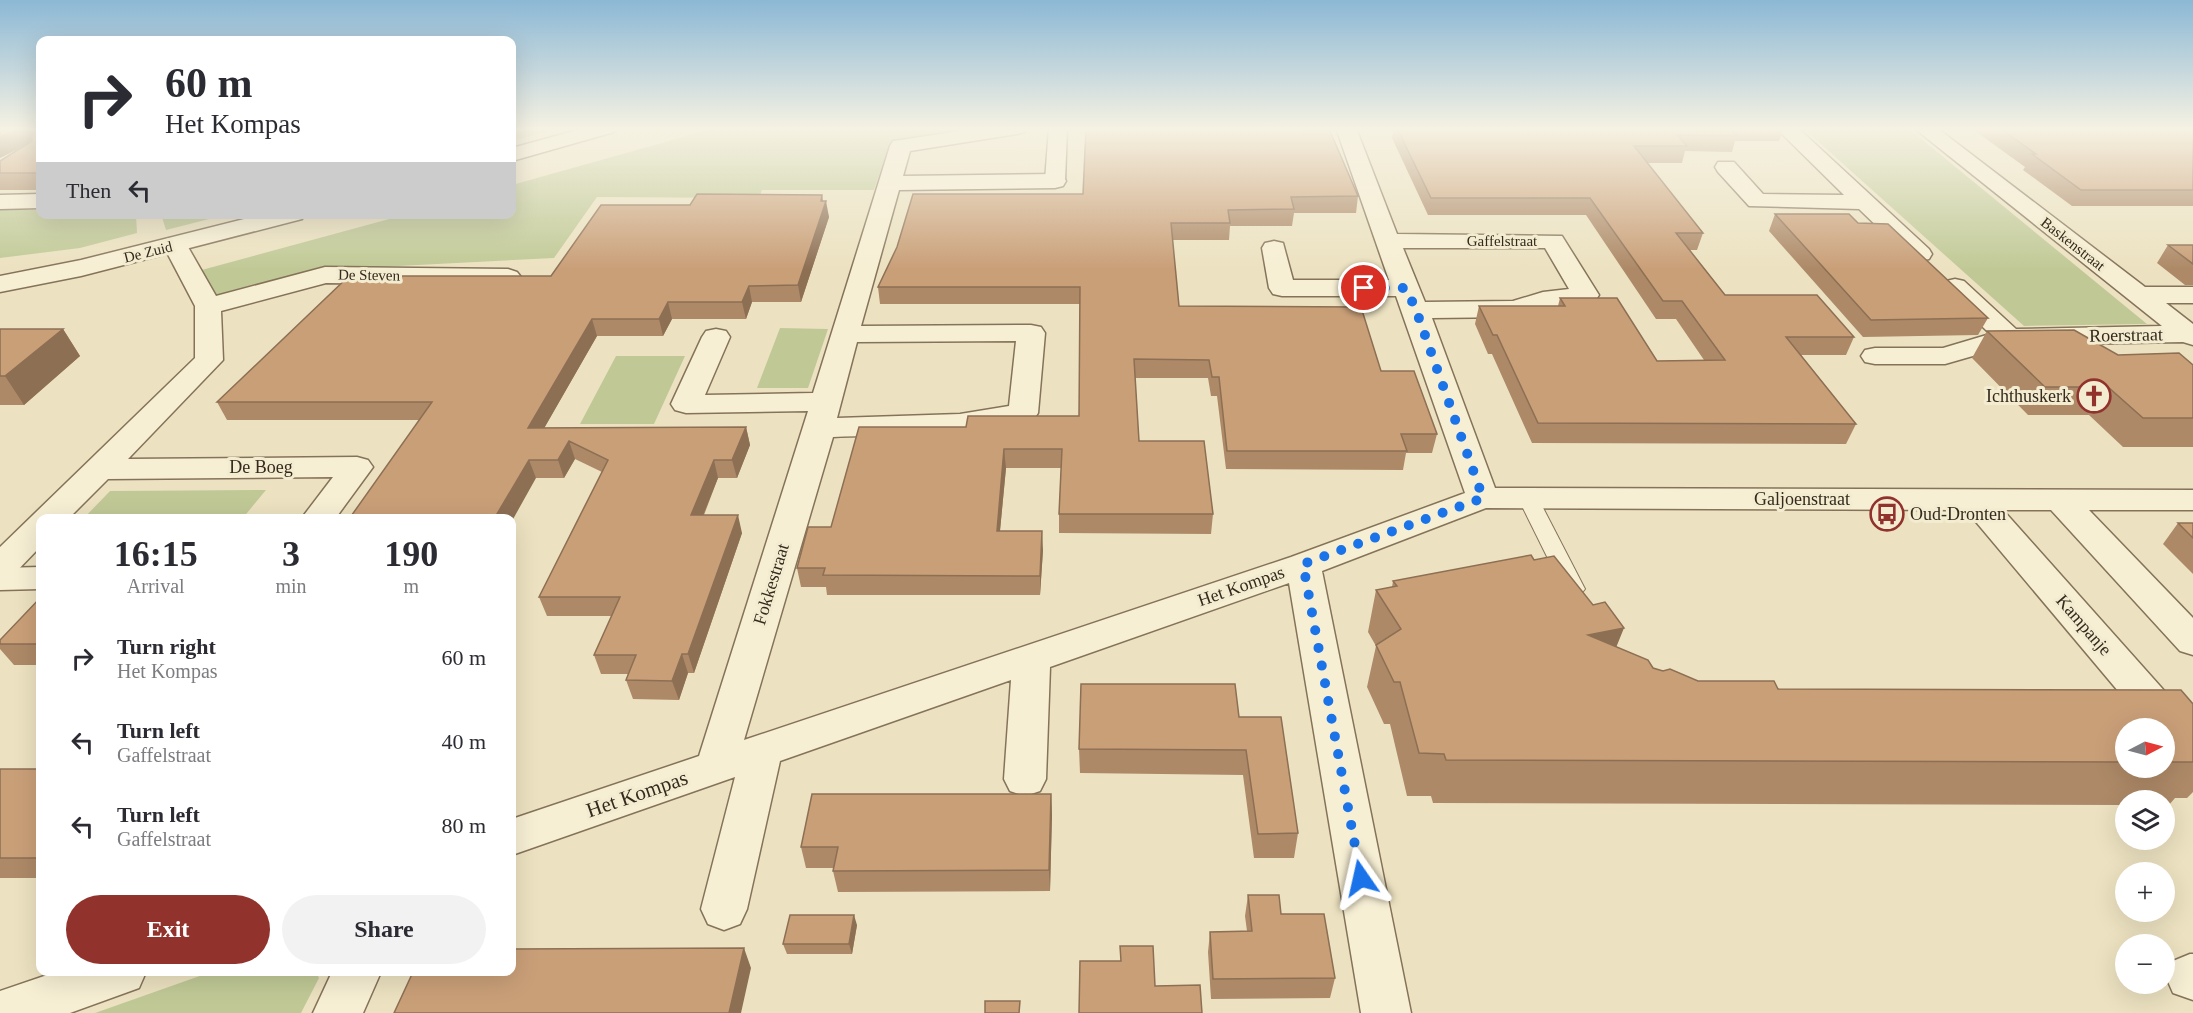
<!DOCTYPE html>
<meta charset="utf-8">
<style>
body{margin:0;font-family:"Times New Roman",serif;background:#f2f2f3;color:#2b2b33;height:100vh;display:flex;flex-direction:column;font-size:22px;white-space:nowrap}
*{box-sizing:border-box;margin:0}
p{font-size:20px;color:#7c7c81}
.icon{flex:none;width:33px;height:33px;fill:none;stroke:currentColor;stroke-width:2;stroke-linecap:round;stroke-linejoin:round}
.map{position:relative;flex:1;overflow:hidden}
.panel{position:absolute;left:36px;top:514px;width:480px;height:462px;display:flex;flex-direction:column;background:#fff;border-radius:12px;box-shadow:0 6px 24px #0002}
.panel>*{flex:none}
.banner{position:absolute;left:36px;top:36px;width:480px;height:183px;border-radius:12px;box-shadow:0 6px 24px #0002;background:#fff;color:#2b2b33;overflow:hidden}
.needle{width:39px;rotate:84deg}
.buttons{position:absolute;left:2115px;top:718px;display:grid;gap:12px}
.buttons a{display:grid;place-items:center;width:60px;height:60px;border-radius:50%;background:#fff;box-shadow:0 6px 24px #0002;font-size:30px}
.pin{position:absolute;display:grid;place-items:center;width:51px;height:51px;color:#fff;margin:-26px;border:3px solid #fff;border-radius:50%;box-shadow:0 2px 6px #0007}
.me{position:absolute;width:66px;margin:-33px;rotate:349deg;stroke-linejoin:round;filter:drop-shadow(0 0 4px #0008)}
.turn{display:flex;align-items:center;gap:21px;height:126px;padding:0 30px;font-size:27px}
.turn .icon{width:78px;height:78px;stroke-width:2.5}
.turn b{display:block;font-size:42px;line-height:51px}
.then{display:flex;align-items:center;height:57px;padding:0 30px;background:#0003;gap:12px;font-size:22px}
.eta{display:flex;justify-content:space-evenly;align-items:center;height:102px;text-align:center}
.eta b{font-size:36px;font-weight:700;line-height:42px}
.cta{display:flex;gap:12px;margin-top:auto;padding:12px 30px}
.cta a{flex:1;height:69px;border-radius:36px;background:#91322c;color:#fff;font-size:24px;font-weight:700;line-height:69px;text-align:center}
.cta a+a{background:#f2f2f3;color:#2b2b33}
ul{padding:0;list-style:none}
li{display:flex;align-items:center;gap:18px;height:84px;padding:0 30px}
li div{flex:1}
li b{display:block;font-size:22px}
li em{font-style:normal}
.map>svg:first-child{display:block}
.green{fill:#c0c996}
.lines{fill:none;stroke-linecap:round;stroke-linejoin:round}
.service-casing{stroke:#857359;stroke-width:2}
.pedestrian-casing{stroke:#857359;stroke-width:3}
.minor-casing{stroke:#857359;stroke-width:3}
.tertiary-casing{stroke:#857359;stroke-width:3}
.service{fill:#f7efd4;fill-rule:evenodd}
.pedestrian{fill:#f7efd4;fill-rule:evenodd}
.minor{fill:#f7efd4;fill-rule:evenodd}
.tertiary{fill:#f7efd4;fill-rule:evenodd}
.wall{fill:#ad8967;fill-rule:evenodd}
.shaded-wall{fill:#8d6f54}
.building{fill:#c99f78;stroke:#8d6f54;stroke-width:1.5}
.route{stroke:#1a73e8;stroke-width:10;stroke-dasharray:0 18}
.labels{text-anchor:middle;stroke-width:6;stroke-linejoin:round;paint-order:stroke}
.far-street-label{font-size:15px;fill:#352a1d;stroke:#f4ecd0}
.street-label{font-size:18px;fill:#352a1d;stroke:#f4ecd0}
.poi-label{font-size:18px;fill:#352a1d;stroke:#f4ecd0;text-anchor:end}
.near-street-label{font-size:21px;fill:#352a1d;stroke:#f4ecd0}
</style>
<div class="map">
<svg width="2193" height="1013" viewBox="0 0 2193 1013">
<rect width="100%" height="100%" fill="#ece2c1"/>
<!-- green -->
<path class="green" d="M512 128H559L512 141Z
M715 128H970L890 143 874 190H762L759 198 597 197 554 258 340 269 215 302 198 271 404 215 512 214V185Z
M1803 128H1908L2147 324 2024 326Z
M0 210H40V214L136 215 137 233 80 248 0 258Z
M161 214H225V215L166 230Z
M780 328 828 329 808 388H757Z
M616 356H685L654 424H580Z
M266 490 242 519H83L110 491Z
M211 972H316L319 978 301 1013H95Z"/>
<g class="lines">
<!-- service casing -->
<g class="service-casing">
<path id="service" d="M1528 492 1535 494 1538 498 1585 589 1581 594 1574 596 1567 594 1563 589 1518 498 1521 494Z"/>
</g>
<!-- pedestrian casing -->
<g class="pedestrian-casing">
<path id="pedestrian" d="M1049 128H1067L1065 181 1062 185H1048L1045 181Z
M40 567V589L0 590V568Z"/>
</g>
<!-- minor casing -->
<g class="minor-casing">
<path id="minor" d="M979 128H1027L1024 132 1017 134 910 151 903 176 1055 174 1063 176 1066 181 1063 186 1055 188 899 190 861 326 1031 325 1041 327 1045 333 1038 413 1034 419C968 436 900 434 833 437L744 740 1291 557 1465 493 1396 296H1282L1273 294 1269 288 1262 248 1265 243 1274 241 1283 243 1293 280H1389L1336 128H1356L1397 234 1562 236 1599 295 1595 301 1546 308 1515 317 1432 318 1495 488 2193 490V510H2089L2193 618V655L2180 651 2051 510H2003L2193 723V767L2179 762 2164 746V729H2150L1966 510 1486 508 1322 571 1411 1013H1361L1289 583 1050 667 1046 779 1040 791 1025 796 1010 791 1004 779 1011 680 780 761 747 909 740 924 724 930 708 924 701 909 735 777 512 855V819L699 756 808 411 686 413 675 410 671 404 702 337 706 331 716 329 726 331 730 337 705 395 813 393 890 146 893 141 901 140ZM1403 248H1545L1569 289 1543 292 1513 301 1425 302ZM1016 341 1009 406 960 414 837 418 857 342Z
M1776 128H1798L1929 249 1932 254 1929 259 1920 261 1911 259 1859 209 1749 206 1718 172 1715 167 1718 162H1734L1763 194 1844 195Z
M1914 128H1937L2145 287H2193V303H2166L2193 324V345L2183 342 2011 345 1945 364H1875L1865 362 1861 356 1865 350 1875 348H1943L1990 334 1942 287 1946 281 1955 279 1964 281 2016 329 2162 326Z
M40 194V208L0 209V195Z
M175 238 184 240 216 296 325 267 508 269 517 272 521 277 517 282 508 285 326 283 221 311 223 360 128 459 357 457 368 460 373 467 335 519H301L333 477 108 479 68 519H40V547L12 576 0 580V547L195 358V306L163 245 166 240Z
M2190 954H2193V1000L2173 993 2166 977 2173 961Z
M56 972H146L139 988 70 1013H0V991Z
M332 972H381L363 1013H313Z"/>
</g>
<!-- tertiary casing -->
<g class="tertiary-casing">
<path id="tertiary" d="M585 128H617L614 132 512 161V148Z
M264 214H305L302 219 81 276 0 292V276L81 260Z"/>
</g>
<!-- service -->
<use href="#service" class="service"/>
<!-- pedestrian -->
<use href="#pedestrian" class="pedestrian"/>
<!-- minor -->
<use href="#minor" class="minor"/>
<!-- tertiary -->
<use href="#tertiary" class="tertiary"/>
</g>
<!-- wall -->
<path class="wall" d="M40 128V190H0V173L22 147 0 158Z
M1394 128H1784L1779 141H1735L1732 152 1685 151 1682 163H1647L1703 233 1697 250H1690L1725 295 1854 337 1846 355H1801L1856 424 1846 444 1532 443 1492 354H1488L1475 324 1479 306H1558L1560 298 1657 361 1704 360 1676 319H1656L1586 215H1428L1392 138Z
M1971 128H2193V206H2072L2023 170 2025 167Z
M1304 131 1358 196 1356 213H1294L1292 226H1230L1229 240H1172L1179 306 1381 371 1437 434 1432 453H1406L1403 470 1226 469 1217 396H1211L1208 378H1135L1139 441 1213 514 1211 534 1059 533V514L1061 468H1006L1000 531 1043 550 1040 595H827L826 587H801L797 568 831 527 966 427 1079 416 1080 304H880L878 287 1083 194Z
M823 201 829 217 801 302H752L746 319H672L663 336H597L544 428 746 427 750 445 737 478H718L704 515 742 533 694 673H688L679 700 633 699 626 680 628 674H601L594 655 612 616H547L539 597 602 472 575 459 564 478H536L420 420H227L217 402 551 276 690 205Z
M1775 214 1988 318 1978 335 1863 337 1769 231Z
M2168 245H2193V285H2185L2157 263Z
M0 329H63L80 356 24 405H0Z
M1987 331 2118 355 2193 365V447H2123L2089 415H2028L1972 358Z
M2178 523H2193V574L2163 544Z
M1534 560 1616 647 1653 668 1663 671 1698 681 1778 689 2193 704V792L2187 798H2175L2169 805H2164V801H2126V805L1433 803 1431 796H1407L1390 724H1384L1367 687 1376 646 1368 632 1376 590 1392 587 1393 581ZM2126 729H2164V768H2126Z
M40 598V665H14L0 649V640Z
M1239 717 1298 833 1294 858H1254L1243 775 1080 773 1079 749Z
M0 769H40V878H0Z
M1051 794 1052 815 1050 891 838 892 833 871 834 868H806L801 847Z
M1248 895 1281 914 1335 978 1330 998 1211 999 1208 952 1210 932 1247 931 1245 916Z
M857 925 852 954H787L783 944Z"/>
<!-- shaded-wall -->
<path class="shaded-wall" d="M19 128H33L39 138 0 158V137Z
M822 195 824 207 826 201 829 217 801 302 798 285Z
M749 286 752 302 746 319 742 302Z
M668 302 672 319 663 336 659 319Z
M592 319 597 336 534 446 528 428Z
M63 329 80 356 24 405 5 376Z
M746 427 750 445 737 478 732 460Z
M569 441 575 459 564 478 558 460Z
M1004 449 1006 468 998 551 997 531Z
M529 460 536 478 512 521V519H494Z
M714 460 718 478 696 533 691 515Z
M738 515 742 533 694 673 688 654Z
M1042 531 1043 550 1040 595V576Z
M1624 628 1607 670 1588 635Z
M682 654 688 673 679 700 672 681Z
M1051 794 1052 815 1050 891 1049 870Z
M854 915 857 925 852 954 849 944Z
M744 948 751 968 741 1013H729Z"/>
<!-- building -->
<path class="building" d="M0 128H19L0 137Z
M32 128H40V173H0V161L32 141Z
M1086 128H1303L1304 131H1330L1358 196 1291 197 1294 209 1228 210 1230 223H1171L1179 306 1361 307 1381 371H1414L1437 434H1401L1407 451H1227L1219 377H1212L1209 360 1134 359 1139 441H1204L1213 514H1059L1062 449H1004L997 531H1042L1040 576 823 575 825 568H797L808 527H831L859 427H966L968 416H1079L1080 287H878L897 247 913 194H1083Z
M1397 128H1730L1737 136 1677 135 1687 146H1634L1703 233H1676L1725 295H1817L1854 337H1786L1856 424 1538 423 1497 335H1493L1479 306H1565L1560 298H1617L1657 361 1725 360 1682 301H1663L1590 198H1431Z
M2000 128H2193V190H2081L2032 154H2036Z
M697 194 822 195 821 201H826L798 285 749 286 742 302H668L659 319H592L528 428 746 427 732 460H714L691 515H738L688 654H682L672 681 626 680 636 655H594L620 597H539L608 460 569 441 558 460H529L494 519H349L432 402H217L349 276H551L601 205H690Z
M1775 214H1849L1858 223 1888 224 1988 318 1871 320Z
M2168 245H2193V264Z
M0 329H63L5 376H0Z
M2074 330 2118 355 2179 353 2193 365V418H2143L2108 387H2045L1987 331Z
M2178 523H2193V538Z
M1531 555 1534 560 1554 556 1593 605 1605 602 1624 628 1588 635 1648 660 1653 668 1663 671 1670 669 1698 681H1774L1778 689 2181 690 2193 704V762H2164V729H2126V762L1446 760 1444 754 1419 753 1400 682H1394L1376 645 1401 629 1376 590 1397 586 1393 581Z
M40 598V644H0V640Z
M1081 684H1235L1239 717H1281L1298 833 1258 834 1246 750 1079 749Z
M0 769H40V858H0Z
M812 794H1051L1049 870 833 871 838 847H801Z
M1248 895H1279L1281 914H1324L1335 978 1213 979 1210 932 1252 931Z
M790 915H854L849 944H783Z
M1120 946H1153L1155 986 1200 985 1202 1013H1079L1080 961H1121Z
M744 948 729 1013H394L413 972H512V949Z
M985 1001H1020L1019 1013H985Z"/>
<!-- sky -->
<linearGradient id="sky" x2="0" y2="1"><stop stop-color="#8cb8d5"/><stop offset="0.48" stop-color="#f6f2e3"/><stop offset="1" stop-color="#f6f2e3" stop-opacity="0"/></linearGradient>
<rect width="2193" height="269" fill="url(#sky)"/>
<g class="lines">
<!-- route -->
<path class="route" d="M1361 878 1303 564 1483 498 1416 310 1406 288H1364"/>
</g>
<!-- icons -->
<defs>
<g id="church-ring" transform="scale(1.725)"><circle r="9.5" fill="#f4ecd0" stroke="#91322c" stroke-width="1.5"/><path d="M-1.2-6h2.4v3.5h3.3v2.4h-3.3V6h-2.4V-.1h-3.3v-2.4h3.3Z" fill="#91322c"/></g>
<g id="bus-ring" transform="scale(1.725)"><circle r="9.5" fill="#f4ecd0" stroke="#91322c" stroke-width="1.5"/><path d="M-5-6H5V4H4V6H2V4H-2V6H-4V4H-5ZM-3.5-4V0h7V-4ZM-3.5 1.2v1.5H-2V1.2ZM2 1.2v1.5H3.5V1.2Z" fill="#91322c"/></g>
</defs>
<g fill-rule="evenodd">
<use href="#church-ring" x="2094" y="396"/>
<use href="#bus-ring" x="1887" y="514"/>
</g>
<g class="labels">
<!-- far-street labels -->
<g class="far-street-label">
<text x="1502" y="246">Gaffelstraat</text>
<text transform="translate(2073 244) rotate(38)" y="5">Baskenstraat</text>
<text transform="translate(148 252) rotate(-14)" y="5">De Zuid</text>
<text transform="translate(369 275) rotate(1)" y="5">De Steven</text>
</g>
<!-- street labels -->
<g class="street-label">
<text transform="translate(2126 335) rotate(-1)" y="6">Roerstraat</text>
<text x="261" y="473">De Boeg</text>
<text x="1802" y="505">Galjoenstraat</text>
<text transform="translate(771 584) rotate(-73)" y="6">Fokkestraat</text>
<text transform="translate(1241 586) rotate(-19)" y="6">Het Kompas</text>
<text transform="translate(2084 625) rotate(49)" y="6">Kampanje</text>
</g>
<!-- poi labels -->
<g class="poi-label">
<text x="2071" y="402">Ichthuskerk</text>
<text x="1910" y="520" text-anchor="start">Oud-Dronten</text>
</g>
<!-- near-street labels -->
<g class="near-street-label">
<text transform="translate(637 794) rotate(-19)" y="7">Het Kompas</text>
</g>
</g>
</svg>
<div class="buttons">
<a><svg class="needle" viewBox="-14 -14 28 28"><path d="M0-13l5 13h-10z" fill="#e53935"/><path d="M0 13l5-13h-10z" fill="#7c7c81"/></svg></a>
<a><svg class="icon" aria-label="layers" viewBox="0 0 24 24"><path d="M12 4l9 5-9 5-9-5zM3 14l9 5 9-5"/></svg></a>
<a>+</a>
<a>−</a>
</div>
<div class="pin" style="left:1364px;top:288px;background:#d93025"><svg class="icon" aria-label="arrive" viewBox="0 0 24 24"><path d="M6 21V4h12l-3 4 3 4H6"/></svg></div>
<svg class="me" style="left:1361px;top:878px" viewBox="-20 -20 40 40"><path d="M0-17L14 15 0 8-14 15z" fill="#1a73e8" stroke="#fff" stroke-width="4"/></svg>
<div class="banner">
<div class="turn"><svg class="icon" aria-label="right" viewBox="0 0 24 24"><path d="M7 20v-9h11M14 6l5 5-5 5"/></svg><div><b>60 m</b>Het Kompas</div></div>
<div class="then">Then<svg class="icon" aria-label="left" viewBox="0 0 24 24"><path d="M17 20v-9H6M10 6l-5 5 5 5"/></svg></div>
</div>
<section class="panel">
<div class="eta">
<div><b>16:15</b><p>Arrival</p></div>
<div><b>3</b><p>min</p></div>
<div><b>190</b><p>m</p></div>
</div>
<ul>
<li><svg class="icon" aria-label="right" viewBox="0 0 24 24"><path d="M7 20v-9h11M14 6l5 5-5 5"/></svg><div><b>Turn right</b><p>Het Kompas</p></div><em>60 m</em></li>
<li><svg class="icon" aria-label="left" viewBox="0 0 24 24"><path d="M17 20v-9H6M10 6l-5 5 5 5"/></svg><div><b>Turn left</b><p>Gaffelstraat</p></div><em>40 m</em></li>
<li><svg class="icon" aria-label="left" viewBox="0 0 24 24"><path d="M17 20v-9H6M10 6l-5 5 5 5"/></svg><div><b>Turn left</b><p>Gaffelstraat</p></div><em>80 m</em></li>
</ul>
<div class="cta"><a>Exit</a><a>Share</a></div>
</section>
</div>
